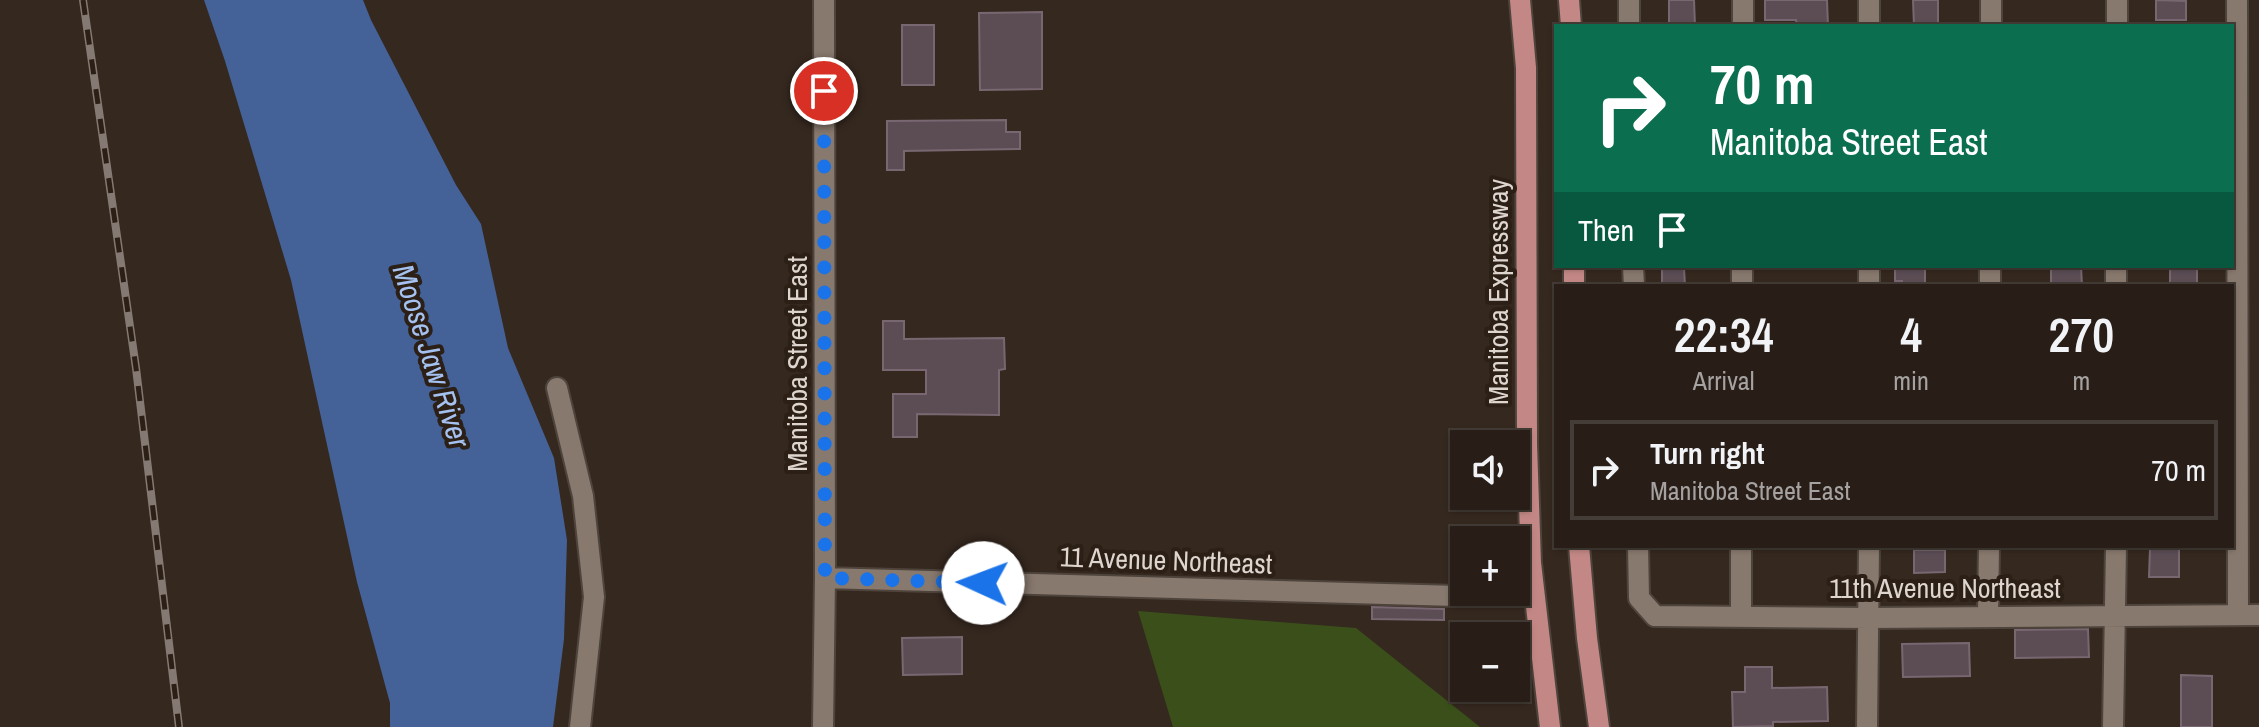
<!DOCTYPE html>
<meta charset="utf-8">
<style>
body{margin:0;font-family:"Archivo Narrow",sans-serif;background:#342b24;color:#f1f3f6;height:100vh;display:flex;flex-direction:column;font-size:30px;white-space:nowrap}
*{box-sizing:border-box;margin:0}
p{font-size:26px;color:#a5a2a1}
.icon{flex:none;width:44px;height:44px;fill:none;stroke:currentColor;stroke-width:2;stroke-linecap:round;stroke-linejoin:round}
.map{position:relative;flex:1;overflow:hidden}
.sheet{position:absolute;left:1554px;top:284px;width:680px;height:264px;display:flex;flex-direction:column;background:#281e17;border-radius:0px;box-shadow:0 2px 6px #0004,0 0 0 2px #443c36}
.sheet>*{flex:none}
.banner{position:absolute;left:1554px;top:24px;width:680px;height:244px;border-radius:0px;box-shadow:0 2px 6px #0004,0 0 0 2px #443c36;background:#0b6e4f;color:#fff;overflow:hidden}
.tools{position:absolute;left:1450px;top:430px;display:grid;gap:16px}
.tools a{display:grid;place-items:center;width:80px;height:80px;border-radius:0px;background:#281e17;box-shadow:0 2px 6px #0004,0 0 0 2px #443c36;font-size:40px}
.pin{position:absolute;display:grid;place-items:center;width:68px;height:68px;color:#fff;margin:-34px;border:4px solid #fff;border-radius:50%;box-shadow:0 2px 8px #0007}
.me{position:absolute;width:88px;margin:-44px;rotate:272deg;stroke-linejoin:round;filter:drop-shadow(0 0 6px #0008)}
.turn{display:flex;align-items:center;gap:28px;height:168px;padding:0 24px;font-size:36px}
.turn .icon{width:104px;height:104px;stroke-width:2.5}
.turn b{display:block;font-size:56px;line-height:68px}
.then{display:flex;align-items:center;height:76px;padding:0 24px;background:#0003;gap:16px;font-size:30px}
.eta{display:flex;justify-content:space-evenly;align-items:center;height:136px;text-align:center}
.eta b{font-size:48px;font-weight:600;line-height:56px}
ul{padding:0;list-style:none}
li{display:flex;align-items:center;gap:24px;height:100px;margin:0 16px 12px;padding:0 8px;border:4px solid #443c36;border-radius:0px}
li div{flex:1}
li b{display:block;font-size:30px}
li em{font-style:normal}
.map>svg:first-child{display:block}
.green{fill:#3a4f1a}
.water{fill:#446297}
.building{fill:#5c4d55;stroke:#786770;stroke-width:2}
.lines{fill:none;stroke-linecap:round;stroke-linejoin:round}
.minor-casing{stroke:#4e443c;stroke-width:24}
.major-casing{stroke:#4e443c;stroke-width:24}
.minor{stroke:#88796e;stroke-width:20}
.major{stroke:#c38885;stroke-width:20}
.rail-casing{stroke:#857a73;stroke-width:8}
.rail{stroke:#2b1f16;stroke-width:5;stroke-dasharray:15;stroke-linecap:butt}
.route{stroke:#1a73e8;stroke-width:14;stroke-dasharray:0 25.2}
.labels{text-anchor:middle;stroke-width:8;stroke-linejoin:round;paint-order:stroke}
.street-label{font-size:28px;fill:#ded5cf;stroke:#2b1f16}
.water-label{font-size:30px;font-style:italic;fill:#a5c1f0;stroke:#2b1f16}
</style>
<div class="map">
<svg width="2259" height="727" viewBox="0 0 2259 727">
<rect width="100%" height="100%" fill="#35281f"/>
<!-- green -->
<path class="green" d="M1138 611 1356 628 1480 727H1173Z"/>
<!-- water -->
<path class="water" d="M204 0H363L371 20 456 185 481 224 508 348 554 458 567 540 564 639 553 727H390V703L357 582 291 280 225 61Z"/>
<!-- building -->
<path class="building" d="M1669 0H1694L1695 26H1669Z
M1765 0H1827L1828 26H1797L1796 20H1765Z
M1913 0H1938V26H1914Z
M2156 0 2186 1V20H2156Z
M1042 12V89L980 90 979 13Z
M902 25H934V85H902Z
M1006 120V132H1020V149L904 151V170H887V121Z
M1895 266H1925V286H1902V281H1895Z
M2081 266 2082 286H2051V267Z
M2170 266H2197V286H2170Z
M1662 268H1684L1685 286H1662Z
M883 321H904V339L1004 338 1005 369 999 370V415L917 414V437H893V394H926V370H883Z
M2150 548 2179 549V577H2149Z
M1914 550H1945V572L1914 573Z
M1372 607 1444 609V620L1372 619Z
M2088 629 2089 657 2015 658V630Z
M962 637V674L903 675 902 638Z
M1969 643 1970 676 1903 677 1902 644Z
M1745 667H1772V688L1827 687 1828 721 1773 722V726L1733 727 1732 692H1745Z
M2181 675 2212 676V727H2181Z"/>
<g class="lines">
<!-- minor casing -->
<g class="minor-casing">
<path id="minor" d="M1629 0V26
M1743 0V26
M1869 0V26
M1991 0V26
M2117 0V26
M2237 0 2238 615
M1633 266 1634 286
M1869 266V286
M1742 286V266
M1990 286V266
M2116 286V266
M557 388 583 496 594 597 580 727
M1638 546 1639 598 1655 616 1869 618 2259 615
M825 578 1457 596
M1741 616V546
M1988 616 1989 546
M823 727 825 578 824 0
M1867 727 1869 546
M2113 727 2116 546"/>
</g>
<!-- major casing -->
<g class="major-casing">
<path id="major" d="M1520 0 1526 68 1527 445 1531 563 1550 727
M1569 0 1571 26
M1574 266V286
M1579 546 1587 638 1599 727"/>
</g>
<!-- minor -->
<use href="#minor" class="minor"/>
<!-- major -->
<use href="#major" class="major"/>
<!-- rail casing -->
<g class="rail-casing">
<path id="rail" d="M83 0 136 368 179 727"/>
</g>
<!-- rail -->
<use href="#rail" class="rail"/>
</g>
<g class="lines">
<!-- route -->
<path class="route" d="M824 91 825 578 983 583"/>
</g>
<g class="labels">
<!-- street labels -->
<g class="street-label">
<text transform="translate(1498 292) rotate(-90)" y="10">Manitoba Expressway</text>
<text transform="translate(797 364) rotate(-90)" y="10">Manitoba Street East</text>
<text transform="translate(1166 560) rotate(2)" y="10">11 Avenue Northeast</text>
<text x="1945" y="598">11th Avenue Northeast</text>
</g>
<!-- water labels -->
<g class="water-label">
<text transform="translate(431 356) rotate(72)" y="10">Moose Jaw River</text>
</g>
</g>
</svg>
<div class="tools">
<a><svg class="icon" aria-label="sound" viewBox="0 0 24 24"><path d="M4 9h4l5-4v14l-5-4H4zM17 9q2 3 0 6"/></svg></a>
<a>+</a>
<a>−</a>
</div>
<div class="pin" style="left:824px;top:91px;background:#d93025"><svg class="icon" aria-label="arrive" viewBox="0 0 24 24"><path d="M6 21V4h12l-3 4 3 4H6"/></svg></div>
<svg class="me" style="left:983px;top:583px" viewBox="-20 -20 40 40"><circle r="19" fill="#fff"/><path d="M0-13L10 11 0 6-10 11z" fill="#1a73e8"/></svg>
<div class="banner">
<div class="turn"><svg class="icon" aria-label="right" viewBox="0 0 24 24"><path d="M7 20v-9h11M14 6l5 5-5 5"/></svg><div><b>70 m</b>Manitoba Street East</div></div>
<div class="then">Then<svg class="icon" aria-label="arrive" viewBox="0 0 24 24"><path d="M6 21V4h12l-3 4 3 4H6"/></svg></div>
</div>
<section class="sheet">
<div class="eta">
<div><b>22:34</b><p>Arrival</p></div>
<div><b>4</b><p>min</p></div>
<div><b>270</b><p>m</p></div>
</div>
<ul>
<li><svg class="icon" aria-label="right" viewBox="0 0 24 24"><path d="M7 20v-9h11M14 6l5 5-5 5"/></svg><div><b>Turn right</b><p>Manitoba Street East</p></div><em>70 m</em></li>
</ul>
</section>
</div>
